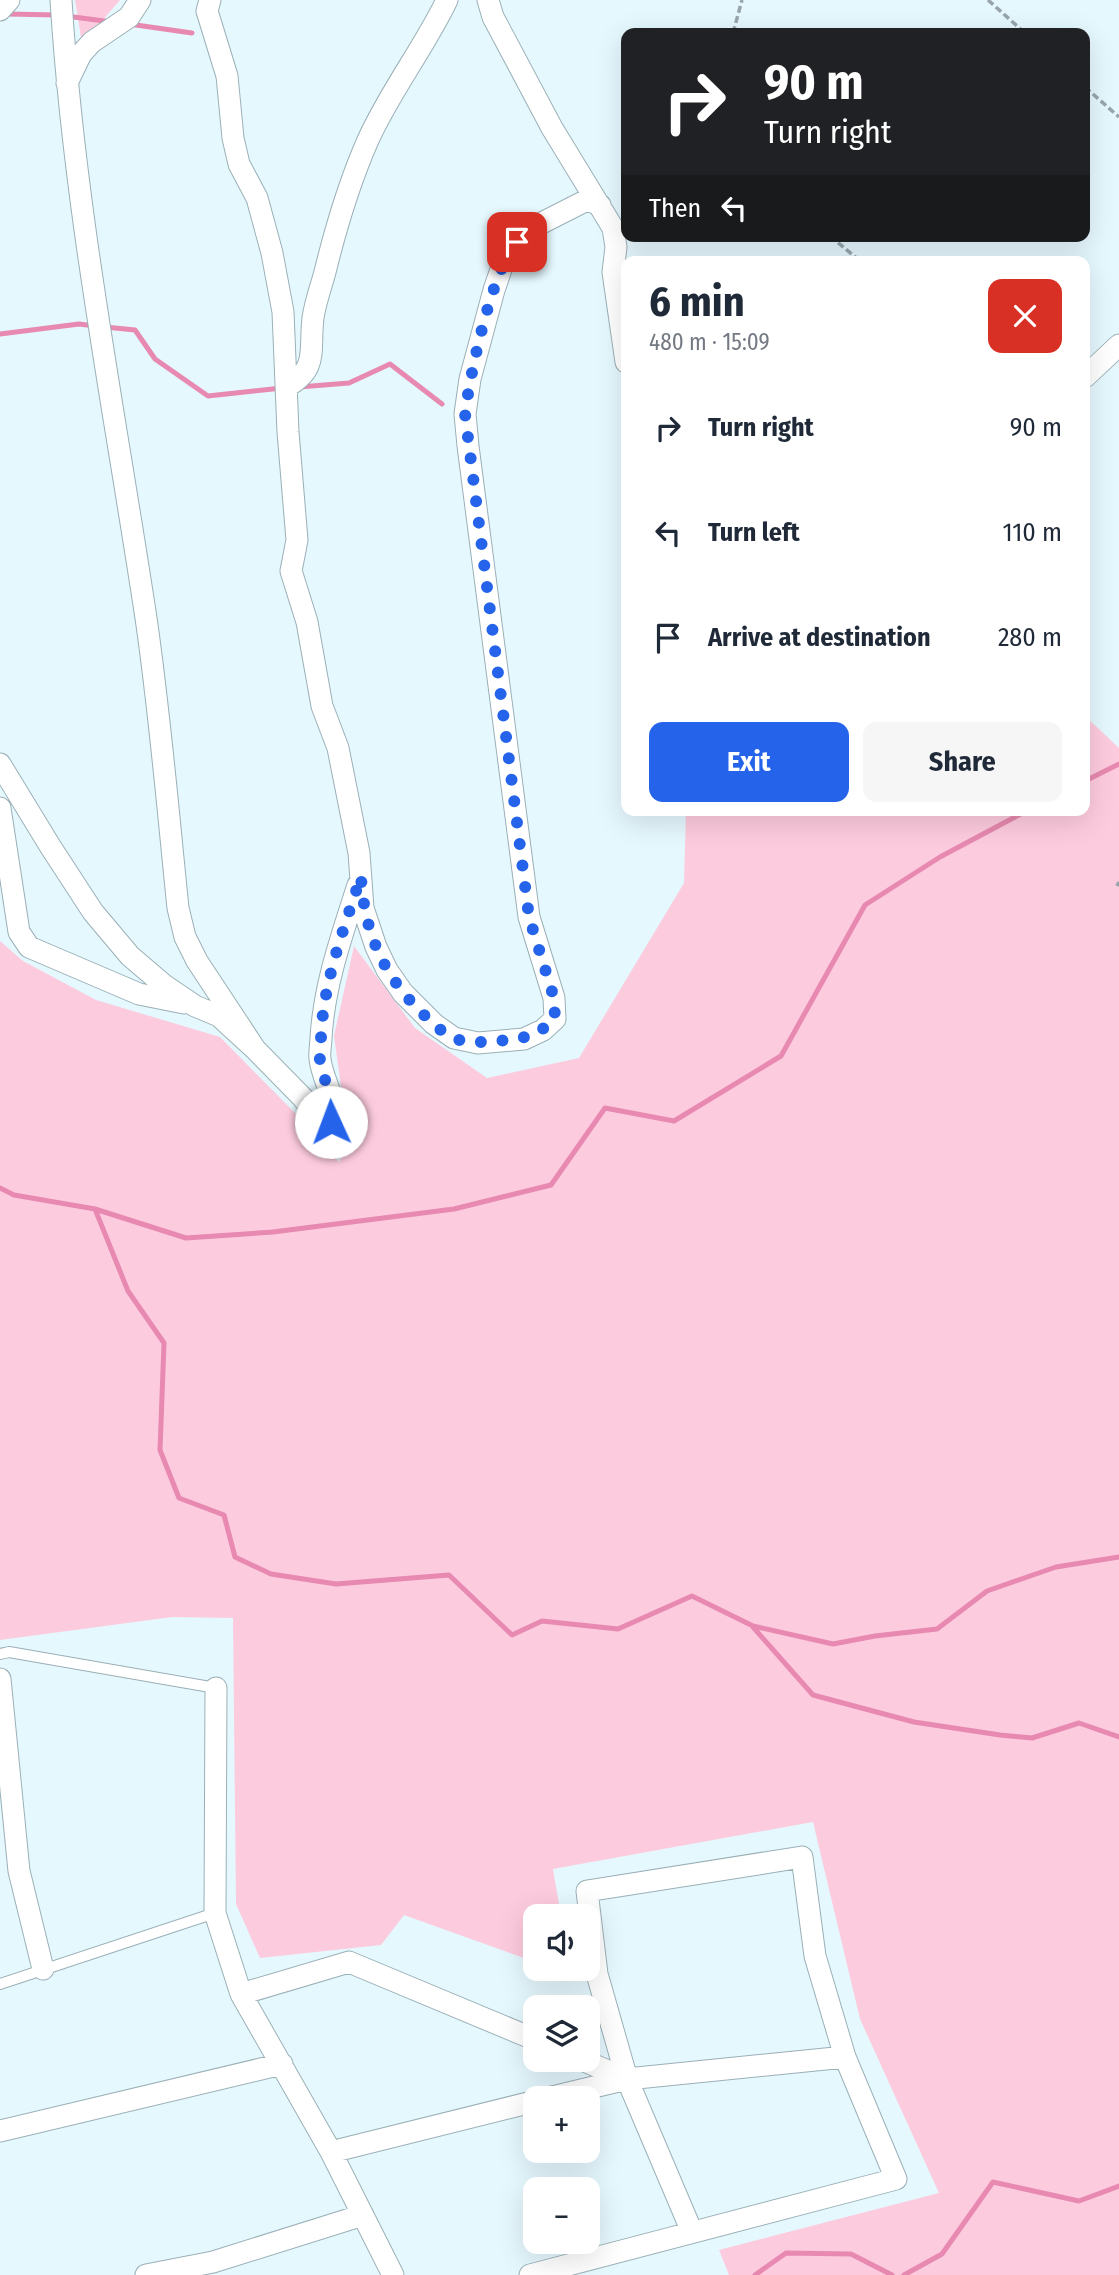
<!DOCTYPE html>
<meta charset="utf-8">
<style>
body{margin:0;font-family:"Fira Sans Condensed",sans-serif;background:#f6f6f7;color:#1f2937;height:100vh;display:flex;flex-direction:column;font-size:26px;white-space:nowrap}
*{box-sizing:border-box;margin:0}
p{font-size:23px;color:#747a83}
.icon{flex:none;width:38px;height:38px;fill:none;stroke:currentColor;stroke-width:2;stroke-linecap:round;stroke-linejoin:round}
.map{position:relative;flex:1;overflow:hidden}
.drawer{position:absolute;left:621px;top:256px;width:469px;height:560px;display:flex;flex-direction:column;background:#fff;border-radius:14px;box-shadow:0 7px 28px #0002}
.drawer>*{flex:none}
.banner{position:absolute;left:621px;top:28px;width:469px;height:214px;border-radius:14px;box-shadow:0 7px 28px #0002;background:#202124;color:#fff;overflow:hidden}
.controls{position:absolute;left:523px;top:1904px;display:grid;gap:14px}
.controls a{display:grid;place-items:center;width:77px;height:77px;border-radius:14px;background:#fff;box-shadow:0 7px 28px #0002;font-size:35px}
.pin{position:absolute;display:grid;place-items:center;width:60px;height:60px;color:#fff;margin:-30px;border-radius:14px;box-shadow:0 4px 10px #0006}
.me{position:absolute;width:77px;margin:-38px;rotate:358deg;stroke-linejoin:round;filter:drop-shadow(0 0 5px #0008)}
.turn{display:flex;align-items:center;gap:24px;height:147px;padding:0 28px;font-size:32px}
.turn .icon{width:91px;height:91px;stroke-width:2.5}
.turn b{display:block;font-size:49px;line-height:60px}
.then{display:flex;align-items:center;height:66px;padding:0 28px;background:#0003;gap:14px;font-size:26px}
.round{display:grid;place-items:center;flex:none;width:74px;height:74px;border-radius:14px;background:#f6f6f7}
.head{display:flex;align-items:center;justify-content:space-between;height:119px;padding:0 28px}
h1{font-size:42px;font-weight:700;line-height:52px}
.primary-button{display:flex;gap:14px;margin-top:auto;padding:14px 28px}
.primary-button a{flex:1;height:80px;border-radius:14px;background:#2563eb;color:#fff;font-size:28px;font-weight:700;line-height:80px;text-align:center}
.primary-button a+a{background:#f6f6f7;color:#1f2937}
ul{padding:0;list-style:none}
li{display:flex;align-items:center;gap:21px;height:105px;padding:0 28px}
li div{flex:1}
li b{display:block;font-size:26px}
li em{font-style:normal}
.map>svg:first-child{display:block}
.green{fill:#fdcbde}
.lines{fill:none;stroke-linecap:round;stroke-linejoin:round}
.stream{stroke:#e789b0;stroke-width:5}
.lane-casing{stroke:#9ab0b7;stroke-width:12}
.street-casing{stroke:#9ab0b7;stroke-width:23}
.path{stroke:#97a5aa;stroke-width:3.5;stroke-dasharray:7 3.5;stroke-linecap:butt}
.lane{stroke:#fff;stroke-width:10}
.street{stroke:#fff;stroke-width:21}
.route{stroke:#2563eb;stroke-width:12;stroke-dasharray:0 21.6}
</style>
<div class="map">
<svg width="1119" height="2275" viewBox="0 0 1119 2275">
<rect width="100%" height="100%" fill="#e5f8fe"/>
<!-- green -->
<path class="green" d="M75 0H120L82 44Z
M1085 716 1119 748V2275H729L719 2250 939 2193 860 2019 813 1822 553 1869 561 1916H536L535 1962 404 1915 381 1945 260 1958 236 1904 233 1618 172 1617 0 1640V941L23 961 96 1000 220 1037 298 1116 339 1162 349 1144 334 1036 354 946 415 1028 487 1078 579 1058 684 883 686 810H1085Z"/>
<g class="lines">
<!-- stream -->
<path class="stream" d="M7 14 57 15
M66 16 112 22
M129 24 192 33
M105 327 135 330 155 359 208 396 282 388
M0 334 79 324 95 326
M299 387 349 383 390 364 442 404
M1085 781 1119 764
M0 1188 14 1195 95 1209 186 1238 273 1232 454 1209 551 1185 605 1108 674 1121 781 1056 865 905 940 857 1028 810
M95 1209 128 1291 164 1343 160 1450 179 1498 224 1515 235 1557 271 1574 336 1584 449 1575 512 1635 542 1621 618 1629 692 1596 753 1626 833 1644 875 1636 937 1629 987 1591 1056 1567 1119 1557
M753 1627 813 1695 914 1722 1000 1735 1032 1738 1079 1723 1119 1737
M755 2275 786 2253 851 2254 892 2275
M904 2275 942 2254 993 2182 1079 2201 1119 2186"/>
<!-- lane casing -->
<g class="lane-casing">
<path id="lane" d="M0 1654 9 1652 216 1688
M0 1984 215 1913"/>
</g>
<!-- street casing -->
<g class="street-casing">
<path id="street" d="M61 0C74 208 115 413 146 618 160 714 168 811 178 908L185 937 197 961 255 1049
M210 0 207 11 227 76 233 138 239 164 257 198 272 253 283 312 288 432 297 540 291 571 307 622 322 706 338 748 359 853 363 908 376 947 387 970 403 993 434 1024 454 1038 478 1043 524 1039 543 1030 555 1019 554 998 529 917 468 446 465 414 470 379 494 290 507 252 526 231 587 200 600 205
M488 0 493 17 552 128 613 228 616 247 613 272 626 362
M0 10 9 0
M67 83 81 54 92 42 129 17 140 0
M1085 377 1119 345
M286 387C319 369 309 351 313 318 315 303 321 287 325 272 336 227 349 183 368 140 390 91 424 48 447 0
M0 764 50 846 93 912 130 956 164 985 195 1006 219 1016 255 1049 303 1098 316 1115 331 1122C337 1095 323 1083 320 1059 319 1052 321 1044 321 1038 324 985 342 935 358 885
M0 808 19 932 29 947 139 994 184 1003
M0 1679 19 1871 43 1969
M216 1688 215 1913 241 1994 331 2152 393 2275
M241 1994 349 1962 536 2040
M582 2060 627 2079
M548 2098 627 2079 845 2057
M0 2131 282 2064
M331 2152 536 2101
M146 2275 213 2262 363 2215
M530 2275 896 2179 845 2057 815 1956 802 1857 587 1891 597 1974 627 2079 692 2232"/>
</g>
<!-- path -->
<path class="path" d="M988 0 1025 33
M733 33 742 0
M1085 87 1119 117
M830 236 860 261
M1117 886 1119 882"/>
<!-- lane -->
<use href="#lane" class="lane"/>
<!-- street -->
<use href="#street" class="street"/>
</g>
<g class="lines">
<!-- route -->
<path class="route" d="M331 1122C336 1096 323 1083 320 1060 319 1053 321 1045 321 1038 323 982 344 929 361 876 364 932 383 976 424 1015 433 1023 443 1034 454 1038 467 1044 483 1042 497 1041 523 1039 535 1037 555 1019L554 998 529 917 465 414C470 374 492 270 517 242"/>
</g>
</svg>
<div class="controls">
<a><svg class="icon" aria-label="sound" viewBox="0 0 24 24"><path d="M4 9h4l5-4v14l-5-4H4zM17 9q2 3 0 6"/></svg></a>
<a><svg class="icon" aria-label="layers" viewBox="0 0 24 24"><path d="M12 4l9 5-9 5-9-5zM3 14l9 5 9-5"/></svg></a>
<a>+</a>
<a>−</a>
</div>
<div class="pin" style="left:517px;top:242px;background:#d93025"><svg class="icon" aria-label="arrive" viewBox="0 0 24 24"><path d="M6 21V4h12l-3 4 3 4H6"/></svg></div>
<svg class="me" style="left:331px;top:1122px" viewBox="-20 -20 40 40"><circle r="19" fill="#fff"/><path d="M0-13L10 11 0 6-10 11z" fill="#2563eb"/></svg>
<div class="banner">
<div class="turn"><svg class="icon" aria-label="right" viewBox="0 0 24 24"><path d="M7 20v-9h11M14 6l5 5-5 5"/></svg><div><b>90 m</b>Turn right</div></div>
<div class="then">Then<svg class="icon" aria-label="left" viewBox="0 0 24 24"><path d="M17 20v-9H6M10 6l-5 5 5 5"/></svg></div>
</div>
<section class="drawer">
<div class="head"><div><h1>6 min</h1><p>480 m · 15:09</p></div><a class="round" style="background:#d93025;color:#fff"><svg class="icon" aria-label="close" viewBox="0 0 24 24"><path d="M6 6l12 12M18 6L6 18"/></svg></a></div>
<ul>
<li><svg class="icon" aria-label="right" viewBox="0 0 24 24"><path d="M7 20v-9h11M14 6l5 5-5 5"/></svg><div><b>Turn right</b></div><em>90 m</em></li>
<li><svg class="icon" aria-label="left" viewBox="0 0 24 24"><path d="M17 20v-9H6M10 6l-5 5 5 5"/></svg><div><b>Turn left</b></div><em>110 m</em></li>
<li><svg class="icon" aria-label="arrive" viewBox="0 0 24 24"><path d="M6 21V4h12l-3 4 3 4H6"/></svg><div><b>Arrive at destination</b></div><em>280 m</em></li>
</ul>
<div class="primary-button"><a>Exit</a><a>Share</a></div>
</section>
</div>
